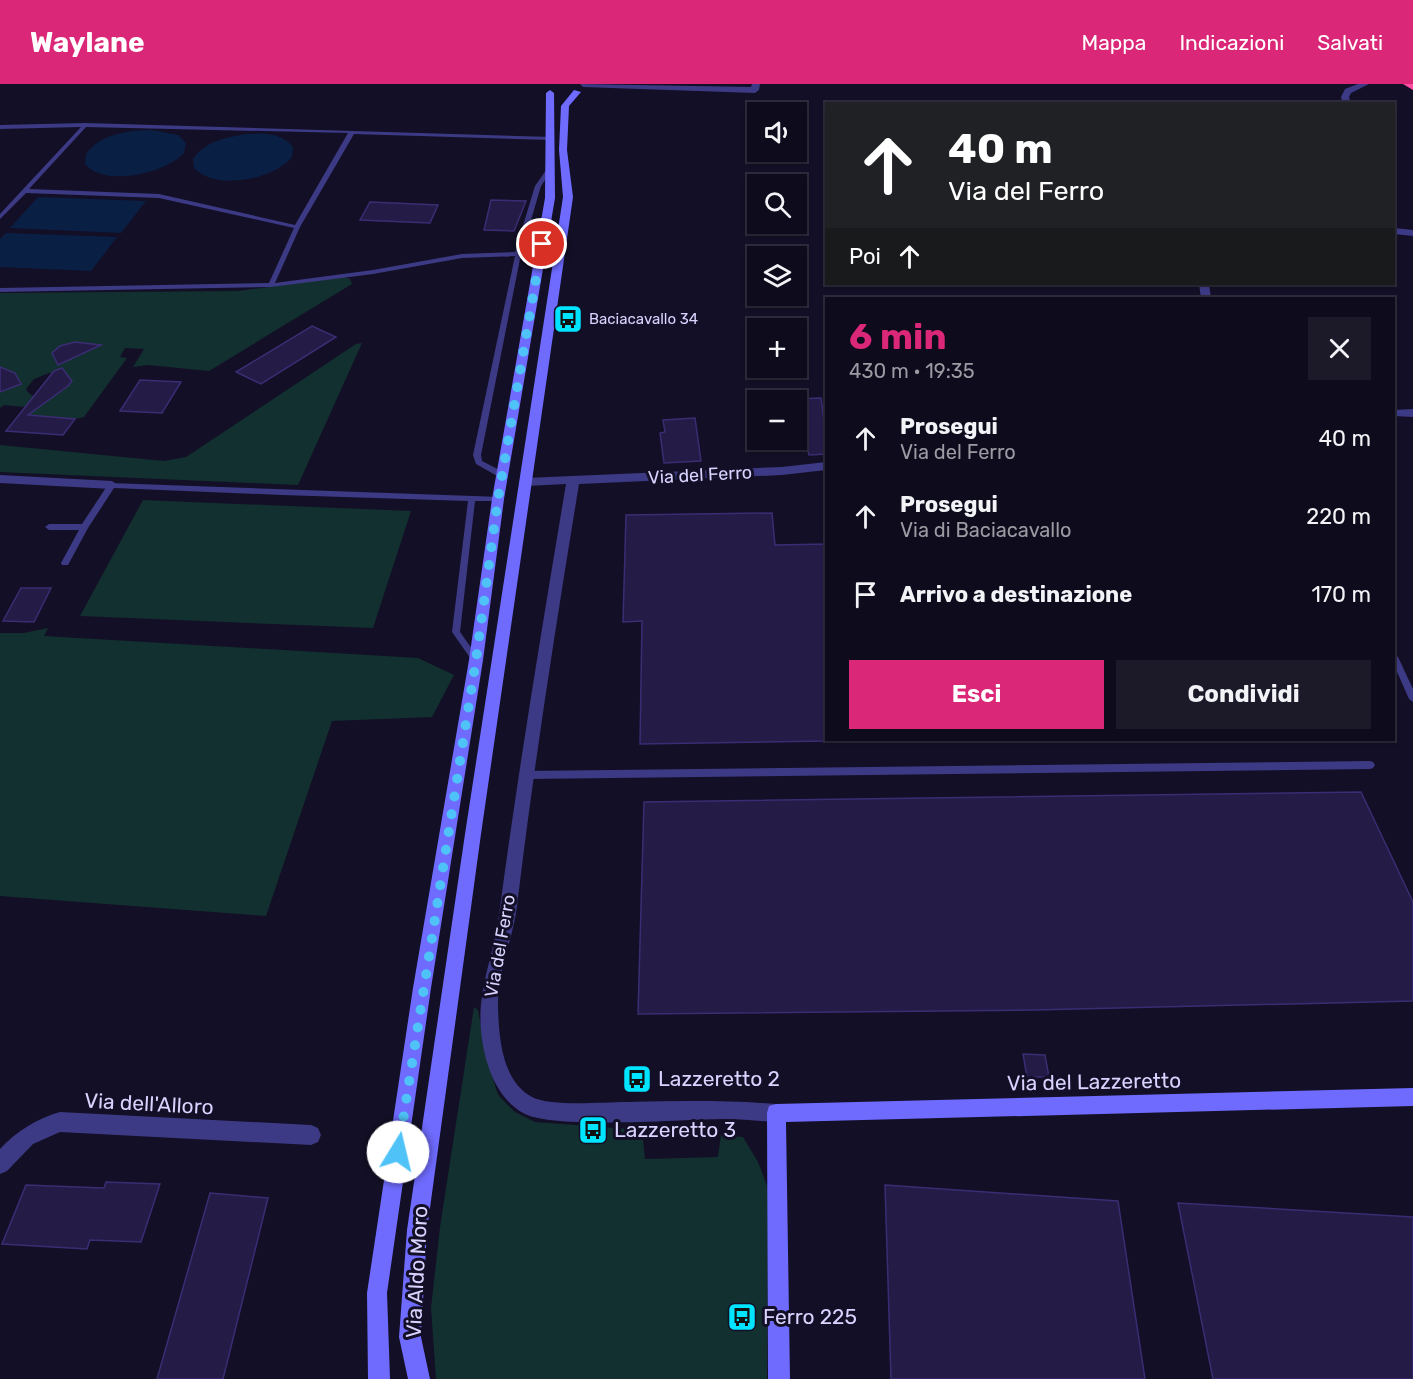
<!DOCTYPE html>
<html lang="it">
<meta charset="utf-8">
<style>
body{margin:0;font-family:Rubik,sans-serif;background:#1c1929;color:#f1f3f6;height:100vh;display:flex;flex-direction:column;font-size:22px;white-space:nowrap}
*{box-sizing:border-box;margin:0}
p{font-size:20px;color:#9b9ba3}
.icon{flex:none;width:33px;height:33px;fill:none;stroke:currentColor;stroke-width:2;stroke-linecap:round;stroke-linejoin:round}
.map{position:relative;flex:1;overflow:hidden}
.side{position:absolute;left:825px;top:213px;width:570px;height:444px;display:flex;flex-direction:column;background:#0e0b1c;border-radius:0px;box-shadow:0 2px 4px #0004,0 0 0 2px #2e2b3b}
.side>*{flex:none}
.hud{position:absolute;left:825px;top:18px;width:570px;height:183px;border-radius:0px;box-shadow:0 2px 4px #0004,0 0 0 2px #2e2b3b;background:#202124;color:#fff;overflow:hidden}
.tools{position:absolute;left:747px;top:18px;display:grid;gap:12px}
.tools a{display:grid;place-items:center;width:60px;height:60px;border-radius:0px;background:#0e0b1c;box-shadow:0 2px 4px #0004,0 0 0 2px #2e2b3b;font-size:30px}
.pin{position:absolute;display:grid;place-items:center;width:51px;height:51px;color:#fff;margin:-26px;border:3px solid #fff;border-radius:50%;box-shadow:0 2px 6px #0007}
.me{position:absolute;width:66px;margin:-33px;rotate:9deg;stroke-linejoin:round;filter:drop-shadow(0 0 4px #0008)}
.turn{display:flex;align-items:center;gap:21px;height:126px;padding:0 24px;font-size:27px}
.turn .icon{width:78px;height:78px;stroke-width:2.5}
.turn b{display:block;font-size:42px;line-height:51px}
.then{display:flex;align-items:center;height:57px;padding:0 24px;background:#0003;gap:12px;font-size:22px}
.round{display:grid;place-items:center;flex:none;width:63px;height:63px;border-radius:0px;background:#1c1929}
.overview{display:flex;align-items:center;justify-content:space-between;height:102px;padding:0 24px}
h1{font-size:36px;font-weight:700;line-height:45px;color:#db2777}
.cta{display:flex;gap:12px;margin-top:auto;padding:12px 24px}
.cta a{flex:1;height:69px;border-radius:0px;background:#db2777;color:#fff;font-size:24px;font-weight:700;line-height:69px;text-align:center}
.cta a+a{background:#1c1929;color:#f1f3f6}
ul{padding:0;list-style:none}
li{display:flex;align-items:center;gap:18px;height:78px;padding:0 24px}
li div{flex:1}
li b{display:block;font-size:22px}
li em{font-style:normal}
header{display:flex;align-items:center;gap:36px;box-sizing:border-box;height:84px;padding:0 30px;background:#db2777;color:#fff}
header strong{font-size:28px}
nav{display:flex;gap:33px;margin-inline-start:auto;font-size:21px}
.map>svg:first-child{display:block}
.green{fill:#12302f;fill-rule:evenodd}
.water{fill:#0a1f44}
.building{fill:#241b47;stroke:#3b2d73;stroke-width:1.5}
.lines{fill:none;stroke-linecap:round;stroke-linejoin:round}
.lane{fill:#3d3a85;fill-rule:evenodd}
.street{fill:#3d3a85;fill-rule:evenodd}
.secondary{fill:#6f6bff;fill-rule:evenodd}
.highway{fill:#ff4fa3;fill-rule:evenodd}
.route{stroke:#4fc3f7;stroke-width:10;stroke-dasharray:0 18}
.labels{text-anchor:middle;stroke-width:6;stroke-linejoin:round;paint-order:stroke}
.far-poi-label{font-size:15px;fill:#d9d4ff;stroke:#130f26;text-anchor:start}
.street-label{font-size:18px;fill:#d9d4ff;stroke:#130f26}
.near-poi-label{font-size:21px;fill:#d9d4ff;stroke:#130f26;text-anchor:start}
.near-street-label{font-size:21px;fill:#d9d4ff;stroke:#130f26}
</style>
<header>
<strong>Waylane</strong>
<nav><a>Mappa</a><a>Indicazioni</a><a>Salvati</a></nav>
</header>
<div class="map">
<svg width="1413" height="1295" viewBox="0 0 1413 1295">
<rect width="100%" height="100%" fill="#130f26"/>
<!-- green -->
<path class="green" d="M344 193 350 195 352 200 209 287 148 281 133 283 144 265 125 264 120 273 127 274 84 333 75 335 29 331 35 324 4 321 0 324V308L8 305 15 289 0 286V209L238 207ZM75 258 86 267 81 271 64 277 54 268 60 262ZM49 289H56L70 300C62 311 33 321 26 305L34 295Z
M362 259 298 401 0 388V361L164 377 186 373 356 260Z
M143 416 411 427 373 544 80 532Z
M48 544 44 552 418 574 454 591 432 633 332 637 266 832 0 812V549H24Z
M474 923 478 926 485 965 496 1005 499 1012 515 1028 535 1038 642 1046 645 1075 718 1073 721 1051 743 1053 758 1078 768 1104 767 1295H436L431 1224 440 1143Z"/>
<!-- water -->
<path class="water" d="M152 46 178 51 186 59 184 69C166 89 105 104 85 80L86 70C100 50 129 46 152 46Z
M247 50C263 49 282 49 293 63L292 73C274 96 215 107 194 84L193 75C205 57 227 53 247 50Z
M38 113 146 117 121 149 10 144Z
M6 149 117 153 91 187 0 183V155Z"/>
<!-- building -->
<path class="building" d="M491 116 526 117 514 147 484 146Z
M370 118 438 121 430 139 360 136Z
M312 242 336 253 261 300 236 288Z
M75 258 101 261 58 281 52 269 60 262Z
M0 283 15 289 21 300 0 308Z
M62 284 72 297 68 302 28 331 75 335 63 351 6 347 54 287Z
M140 296 181 298 162 329 120 327Z
M821 314 824 336H826V370L809 371 796 315Z
M695 334 701 377 664 379 660 349 665 348 663 336Z
M772 429 775 461 826 460V535L824 536 826 554V657L640 660 642 537 623 538 626 431Z
M21 504H51L34 538 3 537Z
M1361 708 1413 818V917L1034 926 638 930 644 718Z
M1023 970 1045 971 1049 993H1027Z
M106 1098 160 1100 141 1158 90 1156 87 1165 2 1160 26 1101 104 1104Z
M885 1101 1118 1117 1145 1295H891Z
M210 1109 268 1114 223 1295H157Z
M1178 1119 1413 1133V1295H1213Z"/>
<g class="lines">
<!-- lane -->
<path class="lane" d="M85 39 553 53V55L551 56 354 50 300 143 275 199 373 186 462 170 515 168 535 102 549 82H553L554 83 541 102 521 170 481 371 482 377 505 389V393H499L476 380 473 371 515 172 462 174 373 190 271 203 0 208V204L269 199 294 144 159 114 26 109 0 135V130L81 43 0 45V41ZM86 43 348 49 295 141 159 110 29 105Z
M109 399 501 413V417H475L460 548 480 576 476 579 473 578 452 548 468 417 282 411 114 404 88 444 68 481H62L61 479 79 446H49L45 443 49 440H82Z
M1394 570 1398 573 1413 605V618L1409 615 1394 581Z
M1370 677 1373 678 1375 681 1373 684 1370 685 525 695 522 694 520 691 522 688 525 687Z"/>
<!-- street -->
<path class="street" d="M580 0 751 3 752 0H760L759 6 755 9 583 3Z
M1358 0H1369L1351 9 1349 13 1351 20H1343L1341 13 1345 5Z
M1394 144 1413 146V152L1394 150Z
M1199 200H1209L1211 214H1201Z
M1413 325V333L1394 332V326Z
M826 378V386L782 391 579 400C556 540 534 680 517 822 513 855 497 889 498 924 499 954 502 997 532 1013 551 1023 603 1018 626 1018 676 1017 726 1016 776 1020L783 1022 785 1029 783 1036 776 1038C759 1037 743 1035 726 1035 685 1035 552 1046 523 1029 495 1013 484 977 481 947 477 906 494 871 499 831 518 687 542 544 566 400L526 402 520 398 526 394 782 383Z
M0 391 112 397 118 401 112 405 0 399Z
M60 1028 311 1041 318 1044 321 1051 318 1058 311 1061 60 1048 33 1060 7 1087 0 1090V1065C17 1047 36 1035 60 1028Z"/>
<!-- secondary -->
<path class="secondary" d="M550 6 554 9 555 114 504 415 483 576 431 904 387 1209 390 1295H368L367 1209 413 904 469 576 492 415 545 114 546 9Z
M574 6 581 8 569 22 567 66 573 113 481 750 427 1146 421 1253 430 1295H408L399 1253 407 1146 465 750 563 113 559 66 561 22Z
M1413 1004V1022L786 1038 790 1295H768L767 1029 769 1022 776 1020Z"/>
<!-- highway -->
<path class="highway" d="M1403 0H1413V6Z"/>
</g>
<g class="lines">
<!-- route -->
<path class="route" d="M398 1068 476 576 498 415 542 160"/>
</g>
<!-- icons -->
<defs>
<g id="bus-square" transform="scale(1.5)"><rect x="-9" y="-9" width="18" height="18" rx="4" fill="#00e5ff" stroke="#130f26"/><path d="M-5-6H5V4H4V6H2V4H-2V6H-4V4H-5ZM-3.5-4V0h7V-4ZM-3.5 1.2v1.5H-2V1.2ZM2 1.2v1.5H3.5V1.2Z" fill="#111"/></g>
</defs>
<g fill-rule="evenodd">
<use href="#bus-square" x="568" y="235"/>
<use href="#bus-square" x="637" y="995"/>
<use href="#bus-square" x="593" y="1046"/>
<use href="#bus-square" x="742" y="1233"/>
</g>
<g class="labels">
<!-- far-poi labels -->
<g class="far-poi-label">
<text x="589" y="240">Baciacavallo 34</text>
</g>
<!-- street labels -->
<g class="street-label">
<text transform="translate(700 391) rotate(-3)" y="6">Via del Ferro</text>
<text transform="translate(500 862) rotate(-80)" y="6">Via del Ferro</text>
</g>
<!-- near-poi labels -->
<g class="near-poi-label">
<text x="658" y="1002">Lazzeretto 2</text>
<text x="614" y="1053">Lazzeretto 3</text>
<text x="763" y="1240">Ferro 225</text>
</g>
<!-- near-street labels -->
<g class="near-street-label">
<text transform="translate(1094 998) rotate(-1)" y="7">Via del Lazzeretto</text>
<text transform="translate(149 1020) rotate(3)" y="7">Via dell'Alloro</text>
<text transform="translate(417 1188) rotate(-87)" y="7">Via Aldo Moro</text>
</g>
</g>
</svg>
<div class="tools">
<a><svg class="icon" aria-label="sound" viewBox="0 0 24 24"><path d="M4 9h4l5-4v14l-5-4H4zM17 9q2 3 0 6"/></svg></a>
<a><svg class="icon" aria-label="search" viewBox="0 0 24 24"><circle cx="10" cy="10" r="6"/><path d="M15 15l6 6"/></svg></a>
<a><svg class="icon" aria-label="layers" viewBox="0 0 24 24"><path d="M12 4l9 5-9 5-9-5zM3 14l9 5 9-5"/></svg></a>
<a>+</a>
<a>−</a>
</div>
<div class="pin" style="left:542px;top:160px;background:#d93025"><svg class="icon" aria-label="arrive" viewBox="0 0 24 24"><path d="M6 21V4h12l-3 4 3 4H6"/></svg></div>
<svg class="me" style="left:398px;top:1068px" viewBox="-20 -20 40 40"><circle r="19" fill="#fff"/><path d="M0-13L10 11 0 6-10 11z" fill="#4fc3f7"/></svg>
<div class="hud">
<div class="turn"><svg class="icon" aria-label="ahead" viewBox="0 0 24 24"><path d="M12 20V5M6 11l6-6 6 6"/></svg><div><b>40 m</b>Via del Ferro</div></div>
<div class="then">Poi<svg class="icon" aria-label="ahead" viewBox="0 0 24 24"><path d="M12 20V5M6 11l6-6 6 6"/></svg></div>
</div>
<section class="side">
<div class="overview"><div><h1>6 min</h1><p>430 m · 19:35</p></div><a class="round"><svg class="icon" aria-label="close" viewBox="0 0 24 24"><path d="M6 6l12 12M18 6L6 18"/></svg></a></div>
<ul>
<li><svg class="icon" aria-label="ahead" viewBox="0 0 24 24"><path d="M12 20V5M6 11l6-6 6 6"/></svg><div><b>Prosegui</b><p>Via del Ferro</p></div><em>40 m</em></li>
<li><svg class="icon" aria-label="ahead" viewBox="0 0 24 24"><path d="M12 20V5M6 11l6-6 6 6"/></svg><div><b>Prosegui</b><p>Via di Baciacavallo</p></div><em>220 m</em></li>
<li><svg class="icon" aria-label="arrive" viewBox="0 0 24 24"><path d="M6 21V4h12l-3 4 3 4H6"/></svg><div><b>Arrivo a destinazione</b></div><em>170 m</em></li>
</ul>
<div class="cta"><a>Esci</a><a>Condividi</a></div>
</section>
</div>
